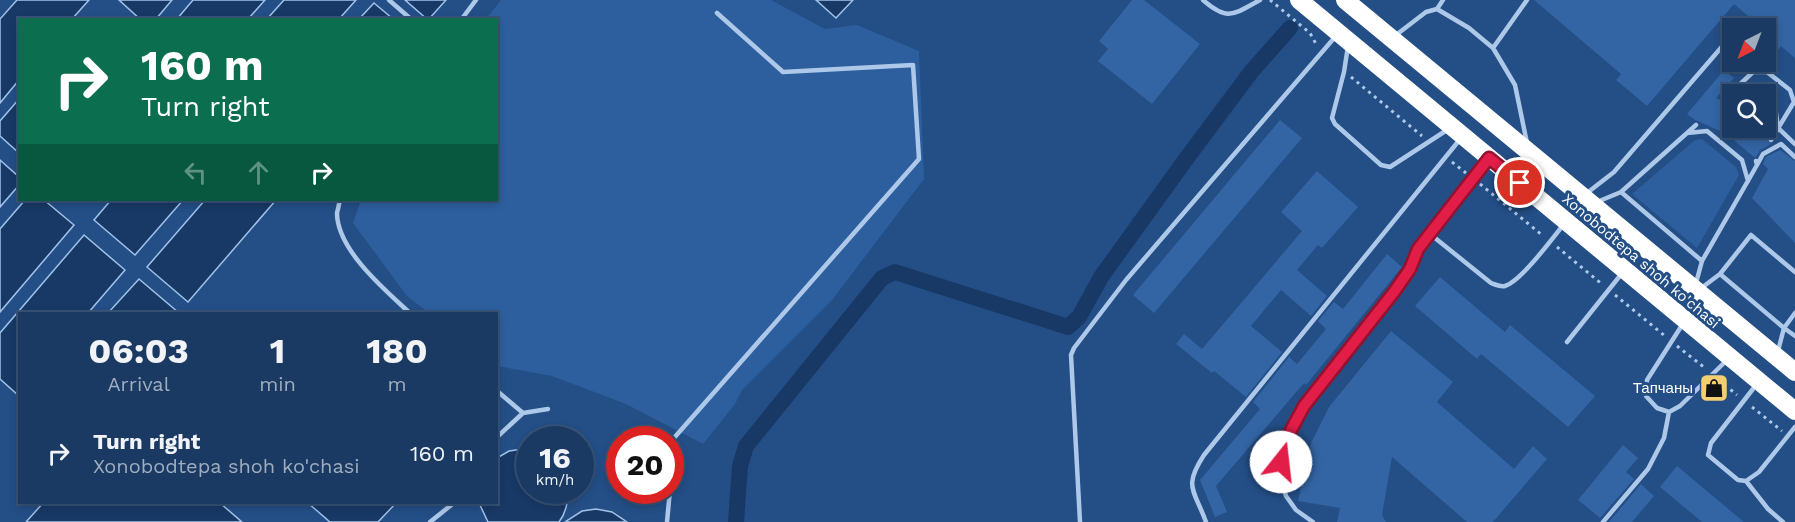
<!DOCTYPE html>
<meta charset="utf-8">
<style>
body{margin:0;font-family:"Work Sans",sans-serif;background:#23416a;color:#f1f3f6;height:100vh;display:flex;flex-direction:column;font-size:22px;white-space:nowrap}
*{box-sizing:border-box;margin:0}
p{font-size:20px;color:#9fadbf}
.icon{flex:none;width:33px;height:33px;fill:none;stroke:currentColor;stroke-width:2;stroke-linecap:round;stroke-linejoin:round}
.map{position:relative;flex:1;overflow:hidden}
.side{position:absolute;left:18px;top:312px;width:480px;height:192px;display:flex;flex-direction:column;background:#1a3a64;border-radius:0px;box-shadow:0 3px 9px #0003,0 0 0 2px #385478}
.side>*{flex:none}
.guide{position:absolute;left:18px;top:18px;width:480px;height:183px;border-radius:0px;box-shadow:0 3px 9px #0003,0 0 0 2px #385478;background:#0b6e4f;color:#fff;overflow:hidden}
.needle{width:39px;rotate:222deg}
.buttons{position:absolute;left:1722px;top:18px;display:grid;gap:12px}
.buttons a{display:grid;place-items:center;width:54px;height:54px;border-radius:0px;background:#1a3a64;box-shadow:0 3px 9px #0003,0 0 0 2px #385478;font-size:30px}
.speed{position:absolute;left:516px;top:426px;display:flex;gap:12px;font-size:30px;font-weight:700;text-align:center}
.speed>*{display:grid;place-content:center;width:78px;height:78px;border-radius:50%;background:#1a3a64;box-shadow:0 3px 9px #0003,0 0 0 2px #385478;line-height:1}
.speed small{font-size:15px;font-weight:400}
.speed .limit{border:9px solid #d22;background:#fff;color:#111}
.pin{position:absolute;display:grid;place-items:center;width:51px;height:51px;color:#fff;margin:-26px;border:3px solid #fff;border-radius:50%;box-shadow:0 2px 6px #0007}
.me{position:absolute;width:66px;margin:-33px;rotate:16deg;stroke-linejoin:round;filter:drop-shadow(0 0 4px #0008)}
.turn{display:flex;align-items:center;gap:21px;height:126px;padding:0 24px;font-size:27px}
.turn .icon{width:78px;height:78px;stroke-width:2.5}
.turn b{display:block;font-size:42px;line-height:51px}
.lanes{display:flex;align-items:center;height:57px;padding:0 24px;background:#0003;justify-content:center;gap:30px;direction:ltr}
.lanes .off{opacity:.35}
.eta{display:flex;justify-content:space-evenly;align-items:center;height:102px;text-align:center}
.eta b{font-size:36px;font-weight:700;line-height:42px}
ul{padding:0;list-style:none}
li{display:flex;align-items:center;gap:18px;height:78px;padding:0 24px}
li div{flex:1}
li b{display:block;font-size:22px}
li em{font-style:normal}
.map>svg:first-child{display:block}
.green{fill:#2d5f9e}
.water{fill:#183966;stroke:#a1c3ea;stroke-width:1.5}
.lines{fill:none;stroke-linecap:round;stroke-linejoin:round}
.canal{stroke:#183966;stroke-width:16}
.building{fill:#3364a3}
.path{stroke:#adc8e9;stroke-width:3;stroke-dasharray:3 4.5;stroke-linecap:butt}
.lane{stroke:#adc8e9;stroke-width:4.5}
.highway{stroke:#fff;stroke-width:18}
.route-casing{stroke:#92132f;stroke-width:15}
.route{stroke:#e11d48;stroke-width:10}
.labels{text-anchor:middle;stroke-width:6;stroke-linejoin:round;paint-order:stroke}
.street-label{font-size:15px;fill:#fff;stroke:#234e86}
.poi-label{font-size:15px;fill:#fff;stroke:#234e86;text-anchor:end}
</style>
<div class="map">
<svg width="1795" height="522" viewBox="0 0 1795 522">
<rect width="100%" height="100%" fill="#234e86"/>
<!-- green -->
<path class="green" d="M501 0H771L825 29 857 25 919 51 924 179 832 300 742 390 735 404 703 444 626 404 552 376 497 366 496 314 429 313 407 296 353 223 361 200H496V20L486 19Z
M1702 139 1736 167 1739 175 1697 248 1632 194 1695 140Z"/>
<!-- water -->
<path class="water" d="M17 0H89L72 19 20 20 19 80 0 103V19Z
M119 0H172L156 19 141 20Z
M193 0H265L248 19H177Z
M284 0H356L339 19H267Z
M405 0H446L428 20Z
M816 0H853L836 18Z
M374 3 393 19H359Z
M19 99V153L0 136V121Z
M0 160 19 177 20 184 0 207Z
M25 200H44L74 225 0 312V229Z
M111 200H183L135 255 94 220Z
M205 200H276L188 302 147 267Z
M84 235 125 270 88 313 20 314 18 395 0 379V333Z
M139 279 179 313H108Z
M523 449 529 450 530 490 568 491C568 502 566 513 559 522H488L479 503 496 502 497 458 509 451Z
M44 502 220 503 242 522H26Z
M308 503H396L378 522H330Z
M596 509 612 512 627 522H565L582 511Z"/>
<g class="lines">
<!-- canal -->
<path class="canal" d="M736 522 740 466 746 446 882 278 895 272 1068 327 1079 317 1101 277 1189 155 1251 72 1290 28"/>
</g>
<!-- building -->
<path class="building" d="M1132 0H1144L1200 44 1152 104 1098 61 1108 49 1099 41Z
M1534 0H1795V58L1781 46 1766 66V28H1762L1734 4 1647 106 1616 80 1621 74Z
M1724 70 1734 78 1716 98 1732 105V128H1764L1770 133 1767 140 1771 144 1760 150 1756 157H1754L1725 133 1695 120 1687 114Z
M1280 120 1302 138 1154 313 1133 295Z
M1780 150 1795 161V243L1752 198 1768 169 1763 164 1766 157Z
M1317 171 1358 207 1322 248 1318 245 1297 270 1327 296 1311 316 1281 290 1251 326 1282 352 1246 397 1214 371 1212 373 1176 344 1184 334 1202 349 1302 231 1281 212Z
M1387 254 1402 267 1306 385 1304 383 1216 486 1227 512 1215 517 1200 480 1260 409 1253 402 1289 357 1297 364 1326 329 1318 321 1334 302 1343 309Z
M1440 277 1505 332 1510 325 1595 396 1568 427 1481 354 1477 359 1415 306Z
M1391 331 1453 382 1437 402 1514 469 1533 446 1547 459 1493 522H1467L1392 457 1382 515 1386 522H1337L1340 508 1298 501 1311 443 1329 407Z
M1623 445 1638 458 1626 472 1634 479 1600 518 1578 500Z
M1677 466 1744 522H1702L1660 487Z
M1641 484 1654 496 1632 522H1609Z"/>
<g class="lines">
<!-- path -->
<path class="path" d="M1270 0 1310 33 1316 44
M1351 77 1422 136
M1452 162 1466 173
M1480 184 1542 235
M1557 247 1603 285
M1615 295 1665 336
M1677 346 1705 368
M1719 380 1737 395
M1752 407 1782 431"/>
<!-- lane -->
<path class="lane" d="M389 0 412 20
M1203 0C1228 22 1234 14 1260 0
M1437 9 1443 0
M461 20 476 0
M1396 35 1426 12 1437 9 1469 28 1493 48
M1348 46 1344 72 1332 118 1335 124 1381 165 1390 167 1447 130
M1735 89 1753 72H1767L1790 90 1794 102 1771 140
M1727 97 1735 89 1748 85 1760 94
M1766 99 1775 106 1778 128 1795 144
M1687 133 1696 125
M1527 143 1515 85 1493 48 1527 0
M1757 165 1763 154 1781 144 1795 157
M1621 192 1687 133 1707 131 1742 160 1748 181
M1587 193 1614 172 1732 35
M340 200C339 204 338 209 337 213 337 250 386 291 411 314
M1597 202 1621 192 1702 261
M1430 234 1491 283C1496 285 1500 287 1505 286 1521 281 1552 239 1564 224
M1720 274 1751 235 1795 272
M1696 283 1702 261 1757 165 1756 161
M1700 289 1720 274 1784 328 1778 351
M1795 313 1784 328 1795 336
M1684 322 1647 380 1646 396 1657 408 1669 412 1680 406 1728 359
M1567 342 1623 272
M1756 385 1711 443 1708 455 1738 480 1746 481 1759 472 1795 427
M496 390 523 413
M496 438 523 413 548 409
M670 479 674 438 919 159 913 65 783 72 717 13
M1746 481 1768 509 1783 522
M430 522 455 502
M667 522 670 490
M1080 522 1071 355 1074 348 1126 280 1335 37
M1206 522C1194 489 1183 487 1204 455L1461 138
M1313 522 1296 510 1286 496 1280 476 1282 447 1304 406 1394 292 1410 269 1418 249 1487 160
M1603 522 1648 469 1664 438 1669 412"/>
<!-- highway -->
<path class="highway" d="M1299 0 1795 411
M1345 0 1795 372"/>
</g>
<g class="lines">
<!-- route casing -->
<g class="route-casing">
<path id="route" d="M1281 462 1282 447 1304 406 1394 292 1410 269 1418 249 1489 158 1520 183"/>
</g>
<!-- route -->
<use href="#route" class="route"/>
</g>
<!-- icons -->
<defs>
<g id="shop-square" transform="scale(1.5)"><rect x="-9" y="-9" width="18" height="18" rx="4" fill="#f4cf70" stroke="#234e86"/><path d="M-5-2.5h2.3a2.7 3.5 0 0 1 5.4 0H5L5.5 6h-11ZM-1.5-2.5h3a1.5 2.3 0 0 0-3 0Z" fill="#111"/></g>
</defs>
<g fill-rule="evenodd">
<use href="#shop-square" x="1714" y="388"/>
</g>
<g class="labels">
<!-- street labels -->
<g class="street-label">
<text transform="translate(1641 261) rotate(40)" y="5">Xonobodtepa shoh ko'chasi</text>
</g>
<!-- poi labels -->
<g class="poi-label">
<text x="1693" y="393">Тапчаны</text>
</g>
</g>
</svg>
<div class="buttons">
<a><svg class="needle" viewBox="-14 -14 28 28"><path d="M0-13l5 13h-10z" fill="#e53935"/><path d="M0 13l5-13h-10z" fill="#9fadbf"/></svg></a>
<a><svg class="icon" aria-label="search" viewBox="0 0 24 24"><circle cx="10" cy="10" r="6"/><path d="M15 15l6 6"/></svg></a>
</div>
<div class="speed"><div>16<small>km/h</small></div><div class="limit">20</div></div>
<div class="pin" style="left:1520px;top:183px;background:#d93025"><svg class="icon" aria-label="arrive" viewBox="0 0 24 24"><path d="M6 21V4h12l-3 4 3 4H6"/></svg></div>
<svg class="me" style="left:1281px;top:462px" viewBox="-20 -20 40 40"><circle r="19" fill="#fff"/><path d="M0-13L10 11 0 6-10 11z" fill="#e11d48"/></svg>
<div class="guide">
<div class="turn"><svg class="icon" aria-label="right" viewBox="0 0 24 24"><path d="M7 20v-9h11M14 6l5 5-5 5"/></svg><div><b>160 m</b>Turn right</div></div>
<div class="lanes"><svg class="icon off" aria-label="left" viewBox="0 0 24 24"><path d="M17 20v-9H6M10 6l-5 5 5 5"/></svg><svg class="icon off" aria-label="ahead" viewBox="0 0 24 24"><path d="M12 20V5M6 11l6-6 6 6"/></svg><svg class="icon" aria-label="right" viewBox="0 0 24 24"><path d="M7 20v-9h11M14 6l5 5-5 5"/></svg></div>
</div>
<section class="side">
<div class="eta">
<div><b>06:03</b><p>Arrival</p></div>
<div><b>1</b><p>min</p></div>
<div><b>180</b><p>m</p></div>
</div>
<ul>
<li><svg class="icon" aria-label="right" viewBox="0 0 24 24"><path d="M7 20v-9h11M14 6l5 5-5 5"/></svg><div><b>Turn right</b><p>Xonobodtepa shoh ko'chasi</p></div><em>160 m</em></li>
</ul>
</section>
</div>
